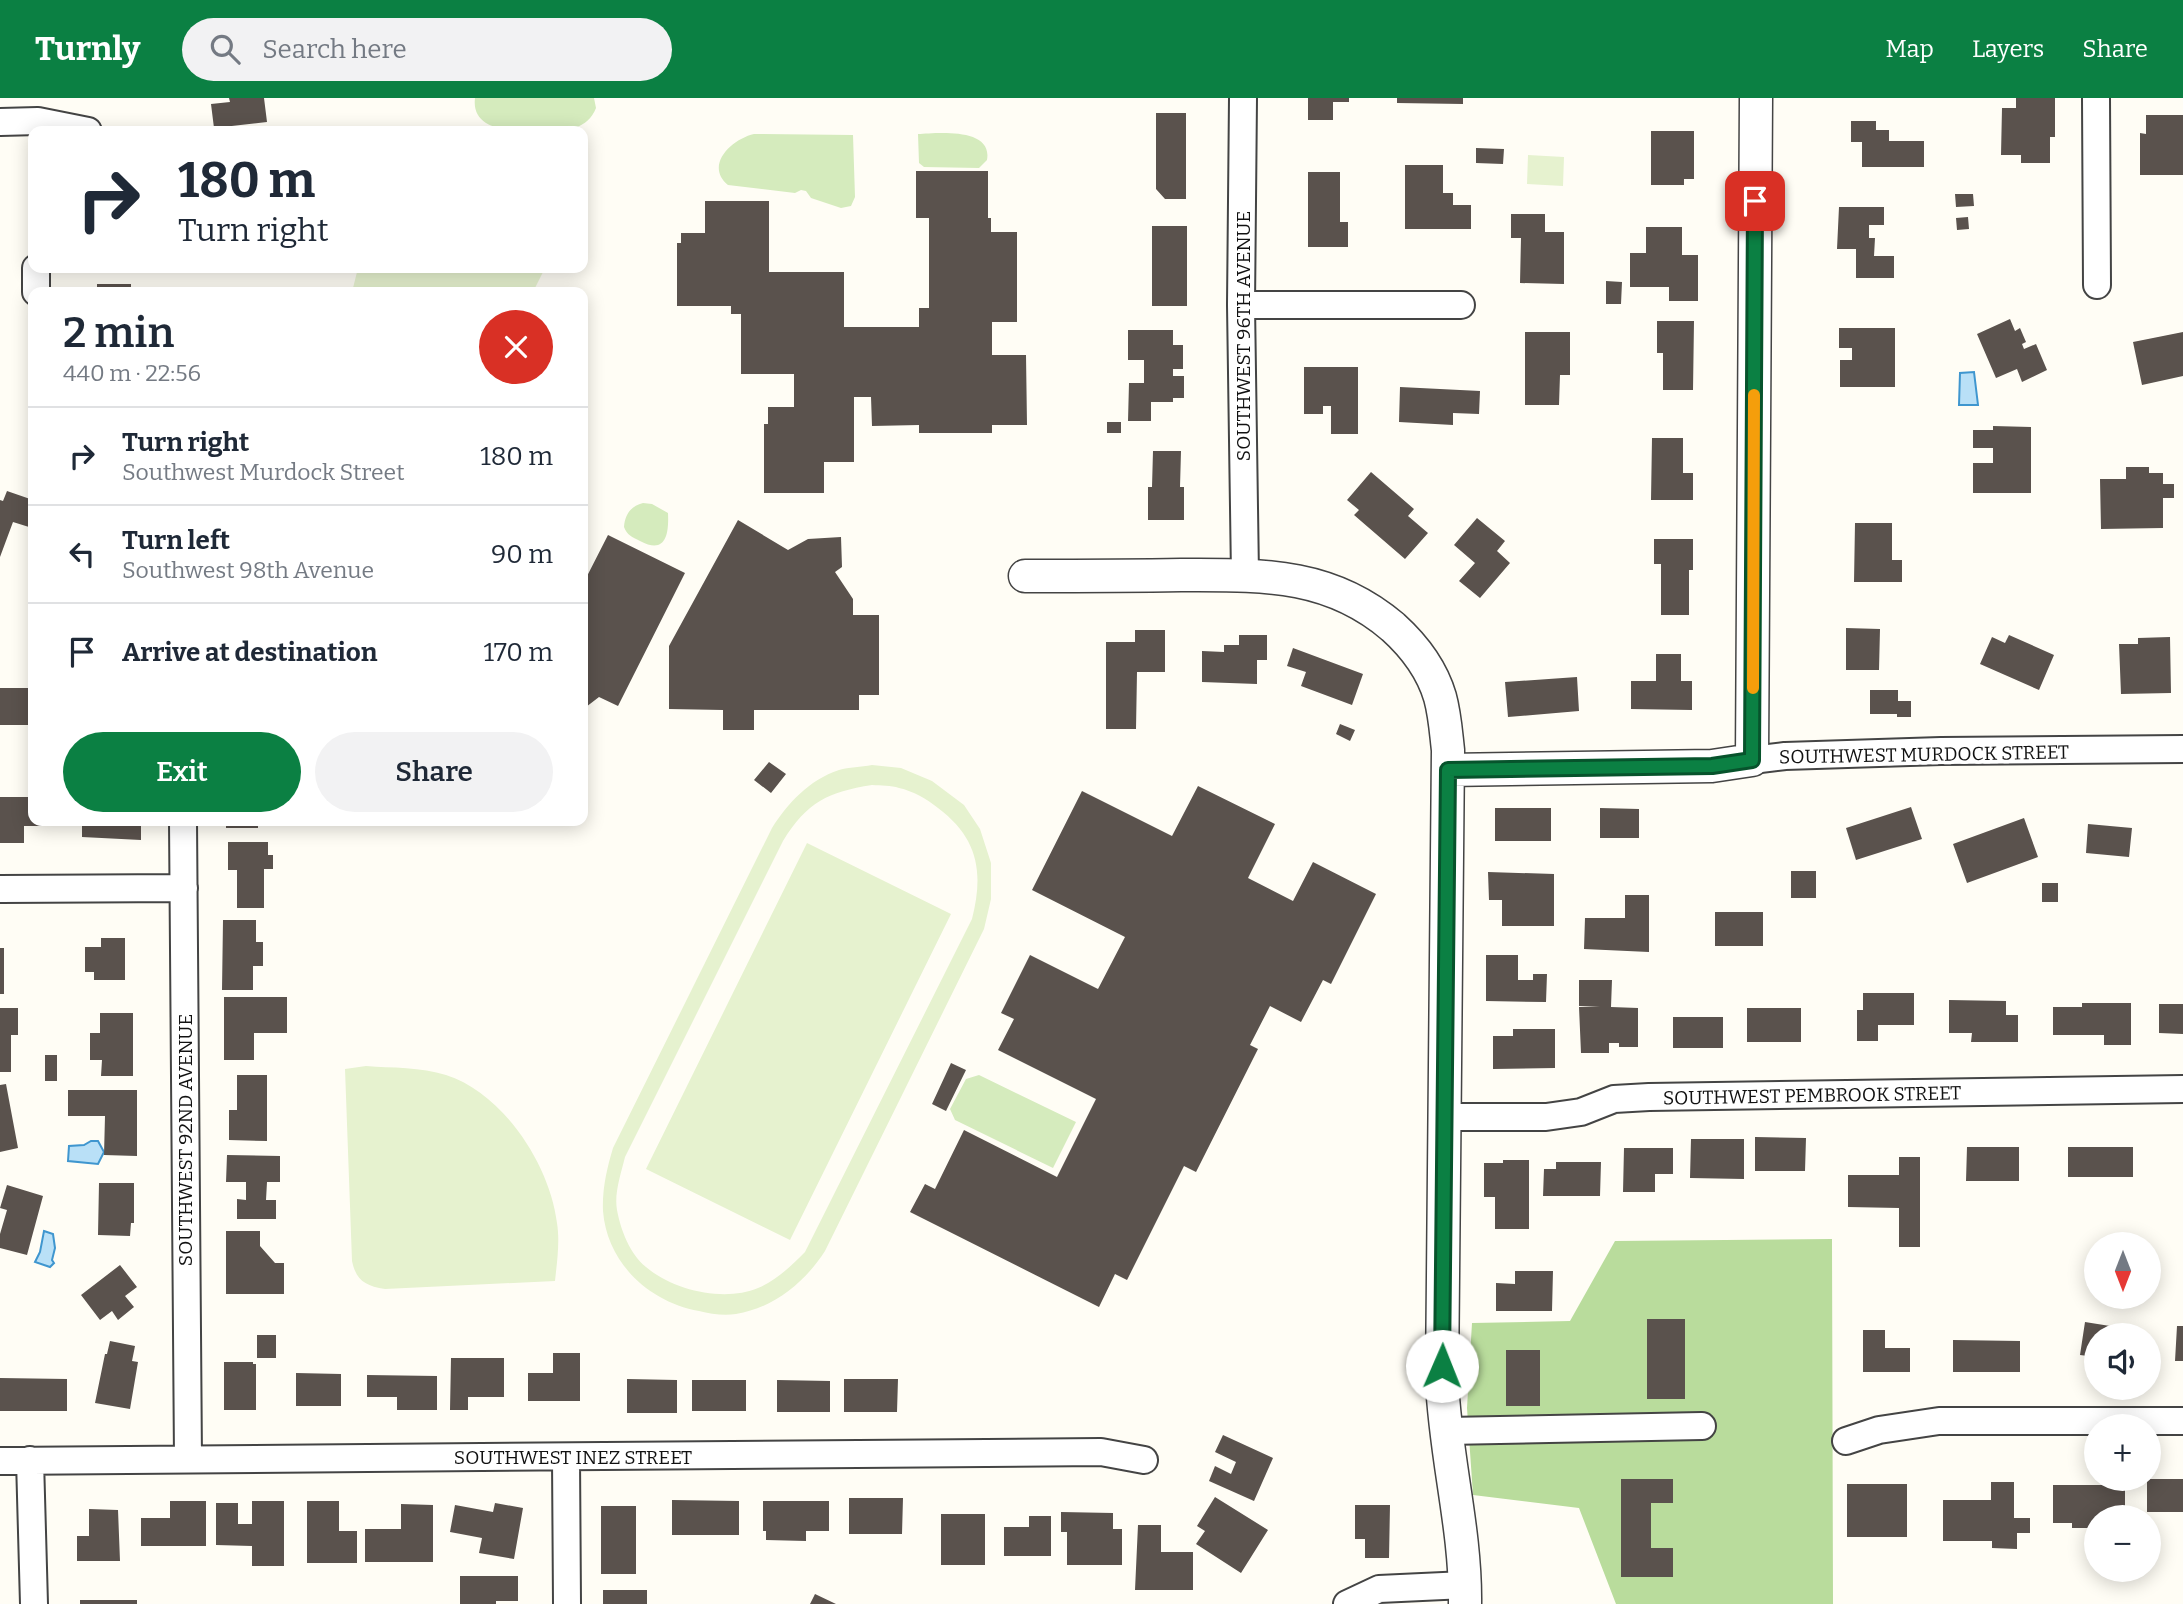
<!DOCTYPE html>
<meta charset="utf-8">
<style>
body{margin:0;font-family:Bitter,serif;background:#f2f2f3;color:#1f2937;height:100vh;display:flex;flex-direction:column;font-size:26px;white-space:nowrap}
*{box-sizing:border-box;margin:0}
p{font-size:23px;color:#747a83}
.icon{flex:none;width:38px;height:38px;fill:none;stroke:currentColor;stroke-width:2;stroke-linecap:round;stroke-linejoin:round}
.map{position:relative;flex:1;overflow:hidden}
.details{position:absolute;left:28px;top:189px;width:560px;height:539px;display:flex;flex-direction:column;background:#fff;border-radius:14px;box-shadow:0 4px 18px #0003}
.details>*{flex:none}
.banner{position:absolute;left:28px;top:28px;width:560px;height:147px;border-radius:14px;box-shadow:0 4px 18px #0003;background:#fff;color:#1f2937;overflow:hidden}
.needle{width:46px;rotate:180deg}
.tools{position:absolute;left:2084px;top:1134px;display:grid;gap:14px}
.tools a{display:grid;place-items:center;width:77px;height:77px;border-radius:50%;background:#fff;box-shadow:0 4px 18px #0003;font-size:35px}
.pin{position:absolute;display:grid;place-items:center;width:60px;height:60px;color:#fff;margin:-30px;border-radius:14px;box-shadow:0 4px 10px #0006}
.me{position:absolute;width:77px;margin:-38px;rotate:1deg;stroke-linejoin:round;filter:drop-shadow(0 0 5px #0008)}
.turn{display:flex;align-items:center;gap:24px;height:147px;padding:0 35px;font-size:32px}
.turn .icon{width:91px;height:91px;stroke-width:2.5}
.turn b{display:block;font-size:49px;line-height:60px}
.round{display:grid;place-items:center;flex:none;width:74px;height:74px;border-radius:37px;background:#f2f2f3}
.overview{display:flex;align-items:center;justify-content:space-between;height:119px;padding:0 35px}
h1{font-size:42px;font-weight:600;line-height:52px}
.action{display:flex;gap:14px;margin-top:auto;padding:14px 35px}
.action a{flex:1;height:80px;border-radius:42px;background:#0b8043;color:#fff;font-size:28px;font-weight:600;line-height:80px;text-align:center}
.action a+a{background:#f2f2f3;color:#1f2937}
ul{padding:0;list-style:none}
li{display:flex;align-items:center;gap:21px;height:98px;padding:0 35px;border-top:2px solid #e0e1e3}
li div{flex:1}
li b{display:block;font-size:26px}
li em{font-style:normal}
header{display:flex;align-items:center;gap:42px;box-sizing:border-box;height:98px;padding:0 35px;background:#0b8043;color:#fff}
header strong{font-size:33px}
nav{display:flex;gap:38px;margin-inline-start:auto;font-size:24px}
.search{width:490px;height:63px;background:#f2f2f3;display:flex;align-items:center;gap:18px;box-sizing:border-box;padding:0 24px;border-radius:38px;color:#747a83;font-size:26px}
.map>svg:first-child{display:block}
.green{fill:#d5ebbd}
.forest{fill:#b9dc9c}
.pitch{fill:#e6f2cf;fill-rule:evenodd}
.water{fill:#b9e0f7;stroke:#3f96cf;stroke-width:2}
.building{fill:#5a524d}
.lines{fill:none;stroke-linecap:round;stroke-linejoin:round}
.minor-casing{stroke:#444;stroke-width:30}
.tertiary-casing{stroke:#444;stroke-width:35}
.minor{stroke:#fff;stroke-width:26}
.tertiary{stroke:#fff;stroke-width:32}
.route-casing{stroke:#07532c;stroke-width:18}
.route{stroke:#0b8043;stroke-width:12}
.slow{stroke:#f59e0b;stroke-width:12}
.labels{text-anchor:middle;stroke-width:7;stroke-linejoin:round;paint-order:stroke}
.street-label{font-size:19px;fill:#111;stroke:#fff}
</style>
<header>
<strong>Turnly</strong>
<div class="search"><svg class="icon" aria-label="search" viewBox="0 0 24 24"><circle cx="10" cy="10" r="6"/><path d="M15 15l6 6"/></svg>Search here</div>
<nav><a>Map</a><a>Layers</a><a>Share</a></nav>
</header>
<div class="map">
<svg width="2183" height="1506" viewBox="0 0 2183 1506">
<rect width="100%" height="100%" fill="#fffdf5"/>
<!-- green -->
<path class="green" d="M475 0H594L596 10C586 36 556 33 533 33 510 33 471 32 475 0Z
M754 36 853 37 855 99 851 108 841 110 811 100 806 93 801 92 795 95 728 87C704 67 732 41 754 36Z
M918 36C937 35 993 29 987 62L979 70 924 69 919 65Z
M643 405 652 406 668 415C669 436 666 457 640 443 632 439 627 437 624 429 625 416 631 408 643 405Z
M979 977 1076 1024 1053 1070 955 1022 950 1011 966 981Z"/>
<!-- forest -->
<path class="forest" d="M1832 1141 1833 1506H1616L1579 1410 1473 1397 1467 1310 1472 1225 1570 1223 1615 1143Z"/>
<!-- pitch -->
<path class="pitch" d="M1528 57 1564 59 1563 88 1527 86Z
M358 170H545L533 194H352Z
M872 667 901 670 932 683 964 707 980 731 991 765V801L984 831 825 1153C805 1184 774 1210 736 1216 724 1218 711 1216 699 1213 649 1204 607 1165 603 1113 602 1091 607 1070 613 1050L772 730C788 705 809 682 839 672 849 669 861 669 872 667ZM872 687C881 688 891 687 899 690 913 693 927 701 938 710 978 740 984 774 972 821L805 1154C791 1168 777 1182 758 1190 725 1204 674 1193 646 1169 630 1156 621 1133 617 1112 614 1095 621 1076 625 1059L783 743C807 704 828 694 872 687Z
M807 745 951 816 790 1142 646 1071Z
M366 968C392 970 421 969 446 977 503 995 550 1067 557 1125 560 1144 557 1164 555 1183L385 1191C365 1188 356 1182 352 1163L345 971Z"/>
<!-- water -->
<path class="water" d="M1974 274 1978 307H1959L1960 275Z
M91 1043H98L104 1054 98 1066 68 1063 69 1048 84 1047Z
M44 1133 53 1136 55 1150 52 1162 54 1165 50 1169 35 1164 40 1154Z"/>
<!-- building -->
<path class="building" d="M229 0H264L267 24 214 30 211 6 230 4Z
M1308 0H1349V4H1333V22H1308Z
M1397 0H1463V6L1397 5Z
M2016 0H2055V39H2050V65H2021V57H2001L2002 10H2016Z
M1156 15H1186V101H1165L1156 91Z
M2146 17H2183V77H2140V35L2146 36Z
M1851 23H1876V32H1889V43H1924V69H1862V44H1851Z
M1651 33H1694V81H1684V87H1651Z
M1476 50 1504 51 1503 66 1476 65Z
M1405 67H1443V95H1453V107H1471V131H1405Z
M916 73H988V120H991V134H1017V224H992V257H1026L1027 327H992V335H919V327L872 328 871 299H854V364H824V395H764V326H768V309H794V276H741V216H731V208H677V145H681V135H705V103H769V174H844V229H919V210H929V120H916Z
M1308 74H1340V124H1348V149H1308Z
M1955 96H1973L1974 108 1956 109Z
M1839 109H1884V127H1869V140H1875L1874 158H1894V180H1856V151H1837Z
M1511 116H1545V134H1564V186L1520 185 1521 140H1511Z
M1968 119 1969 131 1957 132 1956 120Z
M1152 128H1187V208H1152Z
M1646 129H1682V157H1698V203H1669V189H1630V155H1646Z
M1606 183 1622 184 1621 206H1606Z
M97 186H131V194H97Z
M2010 221 2015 233 2020 230 2026 244 2022 246 2024 251 2036 246 2047 272 2022 284 2017 271 1996 280 1977 236Z
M1657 223H1694L1693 292H1663V255H1657Z
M1839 230H1895V289H1840V262H1852V250H1839Z
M1128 232H1173V247H1183V271H1173V278H1184V300H1173V304H1151V323H1128L1129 285H1144V262H1128Z
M1525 234H1570V277H1560L1559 307H1525Z
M2183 234V278L2142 287 2133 244Z
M1304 269H1358V336H1331V308H1323V316H1304Z
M1400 289 1480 293 1479 316 1453 315V327L1399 324Z
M1107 324H1121V335H1107Z
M1993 328 2031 329V395H1973V365H1993V350H1973V332H1993Z
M1652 340H1683V375H1693V402H1651Z
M1153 353H1181L1180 389H1184V422H1148V389H1152Z
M2126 369H2149V375H2163V386H2174V400H2163V430L2101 431 2100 381H2126Z
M1371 374 1414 411 1408 418 1428 435 1405 461 1354 417 1359 412 1347 402Z
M7 393 33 402V417L29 429 13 424 0 459V402L3 403Z
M1477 420 1505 443 1497 453 1510 465 1480 500 1459 483 1475 465 1454 447Z
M738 422 788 452 808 441 841 439 842 469 835 474 853 501V517H879V597H859V612H754V632H723V612L669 611V548Z
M1855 425H1892V462H1902V484H1854Z
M608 437 685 475 618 608 599 599 586 609 583 607V486Z
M1654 441H1693V472H1689V517H1661V466H1654Z
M1846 530 1880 531 1879 572H1846Z
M1135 532H1165V574H1137L1136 631H1106V544H1135Z
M1239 537H1267V562H1257V586L1202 584V553L1224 554V547H1239Z
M2009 537 2054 557 2039 592 1980 566 1992 539 2005 545Z
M2170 539 2171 595 2121 596 2119 546H2138V540Z
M1293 550 1363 576 1352 607 1301 588 1306 574 1287 568Z
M1656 556H1681V583H1692V612L1631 611V583H1656Z
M1577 579 1579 613 1508 619 1505 584Z
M29 583H33V627H0V590H29Z
M1870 592H1898V603H1911V619H1897V616H1870Z
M1340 626 1355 632 1350 643 1336 636Z
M769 664 786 676 771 695 754 682Z
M1198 688 1275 726 1248 780 1293 803 1313 764 1376 796 1331 886 1323 882 1301 924 1270 908 1250 947 1258 951 1196 1074 1184 1068 1127 1182 1115 1176 1099 1209 910 1114 925 1086 935 1091 964 1032 1057 1079 1096 1001 998 952 1014 921 1001 915 1030 857 1098 891 1125 839 1032 792 1082 693 1172 738Z
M0 699H33V723H57V728H24V745H0Z
M1911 709 1922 741 1856 762 1846 730Z
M1495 710H1551V743H1495Z
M1600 710 1639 711V740H1600Z
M2024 720 2038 759 1967 785 1953 746Z
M82 723H141V742L82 739Z
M226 723H258V730H226Z
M2088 726 2132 730 2129 759 2086 755Z
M228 744H268V757H273V771H264V810H237V772H228Z
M1791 773H1816V800H1791Z
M1488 774 1554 776V828H1502V802H1489Z
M2042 785H2058V804H2042Z
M1625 797H1649V854L1584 851 1585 820H1625Z
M1715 814H1763V848H1715Z
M223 822H256V844H263V868H253V892H222Z
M101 840H125V882H94V874H85V849H101Z
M0 850H4V896H0Z
M1486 857H1518V882H1533V876H1547L1546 904 1486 903Z
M1579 882H1612L1611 909 1638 910V949H1619V945H1609V955H1581L1579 909 1600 908H1579Z
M1863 895H1914V927H1878V943H1857V912H1863Z
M224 899H287V935H254V962H224Z
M1949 902 2006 903V917H2018V944H1971L1972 935H1949Z
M2082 905H2131V947H2104V937H2053V909H2082Z
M2159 906H2183V936L2159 935Z
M0 910H18V937H11V974H0Z
M1747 910H1801V944H1747Z
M100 915H133V978H101L102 962H90V935H100Z
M1673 919H1723V950H1673Z
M1513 931H1555V970L1493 971V938H1513Z
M45 957H57V983H45Z
M951 965 966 972 946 1013 932 1006Z
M237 977H267V1043L229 1042V1012H237Z
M6 986 18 1050 0 1054V987Z
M68 992H137V1058L104 1057 105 1018H68Z
M1755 1039 1806 1040 1805 1073H1755Z
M1691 1041H1744V1081L1690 1080Z
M1967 1049H2019V1083H1966Z
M2068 1049H2133V1079H2068Z
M1624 1050H1673V1076H1655V1094H1623Z
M227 1057 280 1058V1084H267L266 1102H276V1121H237V1101L246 1102V1084H226Z
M1899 1059H1920V1149H1899V1110L1848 1109V1077H1899Z
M1503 1062H1529V1131H1495V1099H1484V1065H1503Z
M1556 1064H1601L1600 1098H1543L1544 1071H1556Z
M99 1085H134V1125H131L130 1138 98 1137Z
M7 1087 43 1098 27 1157 0 1150V1136L7 1112 0 1110Z
M226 1133H260V1148L275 1165H284V1196H226Z
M120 1167 137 1189 125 1198 134 1209 118 1222 112 1213 100 1222 81 1197Z
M1515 1173H1553L1552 1213H1496V1185L1515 1186Z
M1647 1221H1685V1301H1647Z
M2085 1224 2135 1232 2134 1237H2096V1259L2080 1257Z
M2177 1228H2183V1263H2175Z
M1863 1232H1885V1250H1910V1274H1863Z
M257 1237H276V1260H257Z
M1953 1242 2020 1243V1274H1953Z
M110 1243 135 1248 132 1263 138 1264 130 1311 95 1305 105 1256H107Z
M1506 1252H1540V1308H1506Z
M553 1255H580V1303H528V1275H553Z
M451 1260H504V1299H468V1312H450Z
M224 1264H253V1266H256V1312H224Z
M296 1275 341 1276V1308H296Z
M367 1277 437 1278V1312H397V1299H367Z
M0 1280 67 1281V1313H0Z
M627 1281 677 1282V1315H627Z
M844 1281H898L897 1314H844Z
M692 1282H746V1313H692Z
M777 1282 830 1283V1314H777Z
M1223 1337 1273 1360 1254 1403 1209 1383 1215 1368 1231 1376 1236 1364 1215 1354Z
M1621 1381H1673V1405H1651V1450H1673V1479H1621Z
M2147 1381H2183V1414H2147Z
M1991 1384H2014V1420H2030V1435H2017V1451L1992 1450V1443H1943V1402H1991Z
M1847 1386H1907V1439H1847Z
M2053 1387H2125V1419H2096V1430H2072V1425H2053Z
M1215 1399 1268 1432 1241 1475 1196 1446 1205 1433 1197 1428Z
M849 1400H903L902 1436H849Z
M672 1402 739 1403V1437H672Z
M170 1403H206V1448H141V1420H170Z
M252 1403H284V1468H252V1448L216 1447V1405H238V1426H252Z
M307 1403H339V1433H357V1465H307Z
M763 1403H829V1433H806V1443L766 1442V1433H763Z
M495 1405 523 1410 514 1461 479 1455 482 1440 450 1434 455 1407 493 1414Z
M401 1406 433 1407V1464H365V1431H401Z
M1355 1407H1390L1389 1460H1365V1441H1355Z
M601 1408H636V1476H601Z
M89 1411 118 1412 120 1463H77V1438H89Z
M1061 1414 1113 1415V1431H1122V1467H1067V1434H1061Z
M941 1416H985V1467H941Z
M1029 1418H1051V1458H1004V1429H1029Z
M1138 1427H1161V1454H1193V1492H1135Z
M460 1478H518V1503H496V1506H460Z
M603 1492H647V1506H603Z
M815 1496 836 1506H810Z
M80 1502H137V1506H80Z"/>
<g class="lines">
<!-- minor casing -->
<g class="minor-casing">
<path id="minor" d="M1243 0 1241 207 1245 477
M2096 0 2097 187
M0 24 38 23 88 33
M36 170V194
M1241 207H1461
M1752 662 1785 658 1941 653 2183 651
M183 723 188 1361
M0 791 184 790
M1444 1019H1546L1581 1014 1614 1001 1649 999 2183 991
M1447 1333 1702 1328
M1846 1343 1879 1332 1939 1323H2183
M566 1360 567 1506
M30 1362 34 1506
M0 1363 1101 1354 1144 1362
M1347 1506 1379 1491 1465 1487"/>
</g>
<!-- tertiary casing -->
<g class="tertiary-casing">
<path id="tertiary" d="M1025 478C1077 478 1129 478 1181 477 1260 477 1329 474 1393 529 1414 548 1432 572 1440 599 1445 617 1446 635 1448 652L1442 1283C1445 1358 1466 1431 1465 1506
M1448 672 1712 668 1752 662 1756 0"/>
</g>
<!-- minor -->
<use href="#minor" class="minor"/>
<!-- tertiary -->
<use href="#tertiary" class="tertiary"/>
</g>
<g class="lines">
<!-- route casing -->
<g class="route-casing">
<path id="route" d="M1442 1268 1448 672 1712 668 1752 662 1755 103"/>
</g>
<!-- route -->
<use href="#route" class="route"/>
<!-- slow -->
<path class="slow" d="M1753 590 1754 297"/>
</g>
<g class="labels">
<!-- street labels -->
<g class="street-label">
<text transform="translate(1243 238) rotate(-90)" y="7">SOUTHWEST 96TH AVENUE</text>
<text transform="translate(1924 656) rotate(-1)" y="7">SOUTHWEST MURDOCK STREET</text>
<text transform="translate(1812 997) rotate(-1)" y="7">SOUTHWEST PEMBROOK STREET</text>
<text transform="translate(185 1042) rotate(-90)" y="7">SOUTHWEST 92ND AVENUE</text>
<text x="573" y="1366">SOUTHWEST INEZ STREET</text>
</g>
</g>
</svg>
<div class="tools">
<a><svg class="needle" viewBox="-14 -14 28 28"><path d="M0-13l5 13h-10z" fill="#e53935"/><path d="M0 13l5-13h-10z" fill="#747a83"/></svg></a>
<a><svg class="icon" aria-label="sound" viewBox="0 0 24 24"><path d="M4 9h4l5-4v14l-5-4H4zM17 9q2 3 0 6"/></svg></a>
<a>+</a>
<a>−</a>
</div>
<div class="pin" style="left:1755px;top:103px;background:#d93025"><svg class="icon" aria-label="arrive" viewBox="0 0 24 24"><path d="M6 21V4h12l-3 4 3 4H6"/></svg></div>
<svg class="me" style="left:1442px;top:1268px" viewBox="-20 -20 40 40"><circle r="19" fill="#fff"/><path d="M0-13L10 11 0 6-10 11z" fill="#0b8043"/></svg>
<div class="banner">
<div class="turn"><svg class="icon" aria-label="right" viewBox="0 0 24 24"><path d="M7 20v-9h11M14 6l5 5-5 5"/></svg><div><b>180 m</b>Turn right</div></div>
</div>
<section class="details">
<div class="overview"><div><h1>2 min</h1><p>440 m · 22:56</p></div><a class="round" style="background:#d93025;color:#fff"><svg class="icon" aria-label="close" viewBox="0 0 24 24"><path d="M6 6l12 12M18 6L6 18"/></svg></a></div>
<ul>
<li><svg class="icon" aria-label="right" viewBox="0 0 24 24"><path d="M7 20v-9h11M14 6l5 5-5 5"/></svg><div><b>Turn right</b><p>Southwest Murdock Street</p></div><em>180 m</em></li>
<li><svg class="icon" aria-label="left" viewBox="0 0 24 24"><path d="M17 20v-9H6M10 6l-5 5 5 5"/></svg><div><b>Turn left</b><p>Southwest 98th Avenue</p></div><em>90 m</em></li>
<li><svg class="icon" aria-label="arrive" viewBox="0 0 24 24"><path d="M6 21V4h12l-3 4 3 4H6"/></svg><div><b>Arrive at destination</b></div><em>170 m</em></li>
</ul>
<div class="action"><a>Exit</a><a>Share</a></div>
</section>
</div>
